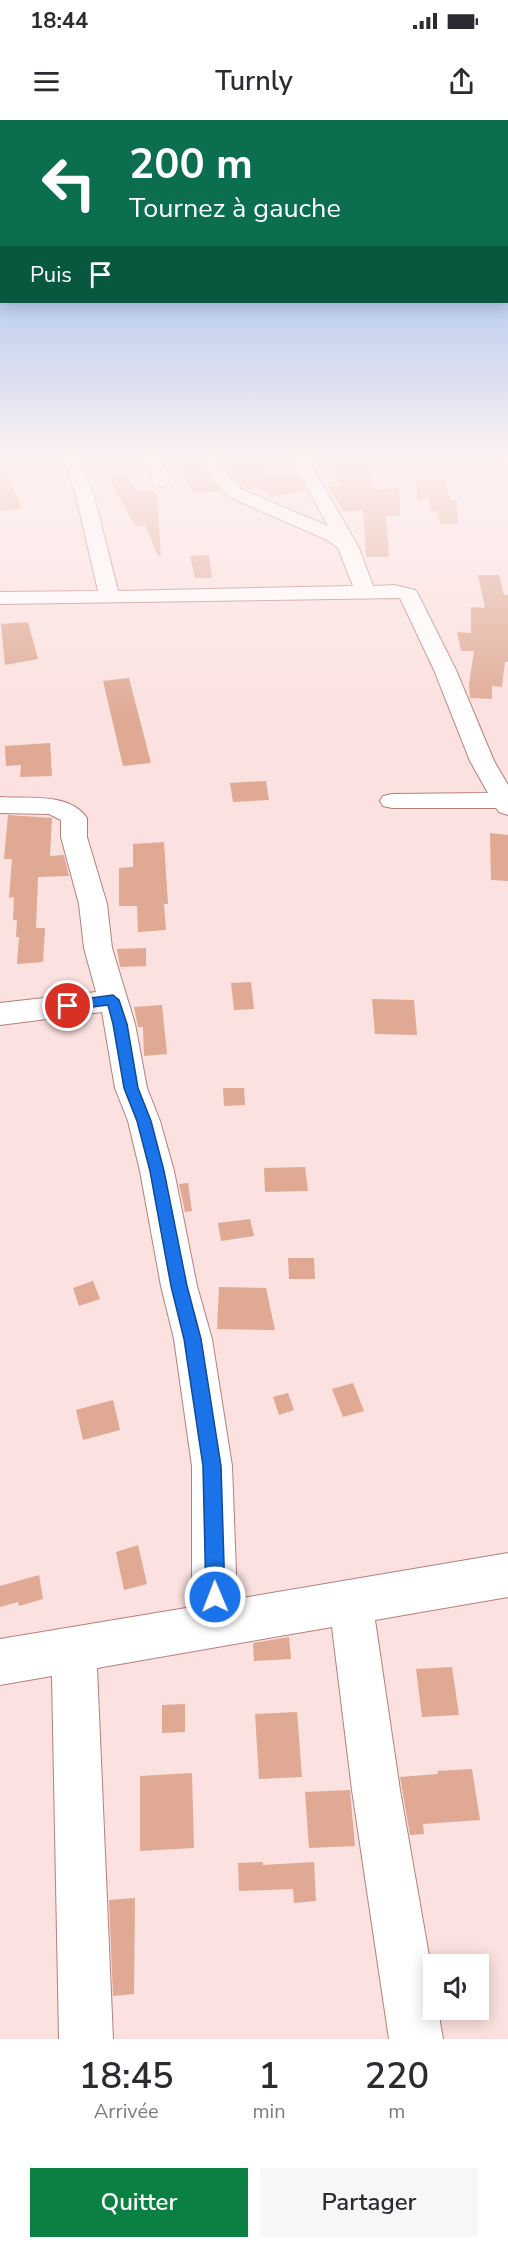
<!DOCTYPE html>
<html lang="fr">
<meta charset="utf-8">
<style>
body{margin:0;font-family:"Nunito Sans",sans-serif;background:#f7f7f7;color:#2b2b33;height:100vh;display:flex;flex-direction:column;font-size:22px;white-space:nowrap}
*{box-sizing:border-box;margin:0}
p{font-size:20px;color:#7c7c81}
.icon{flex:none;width:33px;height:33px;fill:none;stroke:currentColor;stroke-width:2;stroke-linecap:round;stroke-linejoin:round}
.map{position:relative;height:1919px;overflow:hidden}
.drawer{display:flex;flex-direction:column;background:#fff;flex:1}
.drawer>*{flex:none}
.top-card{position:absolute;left:0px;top:0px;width:508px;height:183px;box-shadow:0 3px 15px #0003;background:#0b6e4f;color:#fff;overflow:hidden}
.tools{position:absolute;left:423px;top:1834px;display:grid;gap:12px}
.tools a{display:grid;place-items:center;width:66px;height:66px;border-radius:0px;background:#fff;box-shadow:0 3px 15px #0003;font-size:30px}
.pin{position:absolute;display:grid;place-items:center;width:51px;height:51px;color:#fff;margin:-26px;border:3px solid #fff;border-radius:50%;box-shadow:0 2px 6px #0007}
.me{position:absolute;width:66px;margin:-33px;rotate:359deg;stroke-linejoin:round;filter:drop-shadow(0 0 4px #0008)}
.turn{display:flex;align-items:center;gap:21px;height:126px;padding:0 30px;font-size:27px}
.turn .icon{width:78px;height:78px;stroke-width:2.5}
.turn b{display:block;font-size:42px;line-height:51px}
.then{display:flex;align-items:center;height:57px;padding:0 30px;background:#0003;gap:12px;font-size:22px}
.eta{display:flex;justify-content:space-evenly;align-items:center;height:102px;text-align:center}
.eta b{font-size:36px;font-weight:600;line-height:42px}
.cta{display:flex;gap:12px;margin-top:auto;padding:12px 30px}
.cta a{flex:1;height:69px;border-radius:0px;background:#0b8043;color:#fff;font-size:24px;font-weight:600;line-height:69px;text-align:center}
.cta a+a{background:#f7f7f7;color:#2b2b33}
.status{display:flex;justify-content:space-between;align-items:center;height:42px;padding:0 30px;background:#fff;direction:ltr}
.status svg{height:16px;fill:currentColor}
header{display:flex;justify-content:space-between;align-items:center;height:78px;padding:0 30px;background:#fff;font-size:27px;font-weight:600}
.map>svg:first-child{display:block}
.building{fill:#dfa994}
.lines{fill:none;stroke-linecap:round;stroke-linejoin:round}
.minor-casing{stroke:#b77f7c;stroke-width:2}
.minor{fill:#fff;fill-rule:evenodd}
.route{fill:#1a73e8;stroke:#114b97;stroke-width:1.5}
</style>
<div class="status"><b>18:44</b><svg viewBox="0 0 49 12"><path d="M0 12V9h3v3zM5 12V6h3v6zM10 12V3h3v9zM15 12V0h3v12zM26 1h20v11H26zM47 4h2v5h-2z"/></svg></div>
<header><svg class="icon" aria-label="menu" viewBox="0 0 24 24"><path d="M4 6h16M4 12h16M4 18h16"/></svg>Turnly<svg class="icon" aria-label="share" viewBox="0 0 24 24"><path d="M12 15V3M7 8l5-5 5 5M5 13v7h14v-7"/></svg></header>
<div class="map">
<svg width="508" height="1919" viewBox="0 0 508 1919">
<rect width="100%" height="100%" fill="#fbe1df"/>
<!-- building -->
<path class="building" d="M366 336 373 369 399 368 400 396H386L389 437H366L363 390 344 392 328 367 340 366 329 338Z
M0 337 22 388 0 391Z
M201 340 213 363 221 372H193L172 343Z
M262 340 271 357 298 355 306 371 270 377 262 368 248 369 230 355 223 342Z
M128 355 137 371 153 370 157 377 161 436H158L145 405 135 406 109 358Z
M416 360H445L451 380H457L458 404H440L437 391H431L429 379 417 380Z
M209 435 212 458H195L190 436Z
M478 455H499L504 475H508V542H505L502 567 492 566V579L470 578 469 564 474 531H461L457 512 471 513V487L485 488Z
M28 502 38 539 5 545 1 504Z
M129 558 151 643 123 646 103 561Z
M50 623 52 656 20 657 21 645 6 646 5 626Z
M266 661 269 680 233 682 230 663Z
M8 695 52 698 50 736 64 735 69 756 38 757 36 808H45L43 842 17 844 19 817H16L17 800H13L14 777 9 778 12 739H4Z
M490 713 508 715V761L491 760Z
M164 722 168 784H164L166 810 138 812 137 786H119V748L133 747V724Z
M146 828V846L120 847 117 829Z
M251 862 254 889 234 890 231 863Z
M372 879 414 880 417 915 375 914Z
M162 885 167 934 144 936 143 907H138L134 887Z
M223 968H244L245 985 224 986Z
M305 1047 308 1071 265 1072 264 1048Z
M188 1063 192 1091 185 1092 179 1064Z
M250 1099 254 1116 221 1121 218 1103Z
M288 1138H314L315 1159H289Z
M93 1161 100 1179 79 1186 73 1168Z
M219 1167 266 1168 275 1210 217 1209Z
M353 1263 364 1291 343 1297 332 1269Z
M288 1273 294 1290 279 1295 273 1277Z
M113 1280 120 1310 83 1320 76 1290Z
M138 1425 147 1464 124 1470 116 1432Z
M39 1455 43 1479 19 1486 18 1482 0 1487V1466Z
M289 1517 291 1539 254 1541 253 1523Z
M452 1547 459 1595 422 1597 416 1549Z
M185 1584V1612L162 1613V1585Z
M297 1592 302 1657 259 1659 255 1594Z
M472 1649 480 1700 423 1704 424 1714 410 1715 400 1657 438 1654 437 1651Z
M192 1653 194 1728 140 1731V1656Z
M350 1670 355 1726 309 1728 305 1672Z
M263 1742V1745L314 1742 316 1781 294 1783 293 1769 239 1771 238 1743Z
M135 1778 134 1874 113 1876 109 1780Z"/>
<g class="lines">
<!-- minor casing -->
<g class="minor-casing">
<path id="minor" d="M63 336H79L94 376 118 471 353 466 338 428 327 420 229 377 215 362 201 336H217L228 356 241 369 328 406 290 336H306L359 428 373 466 394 465 415 470 418 474 456 550 494 641 508 665V695L499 692 496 688H392L383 686 380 681 383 676 392 674 488 673 470 641 434 550 400 478 0 484V472L98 471 76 376Z
M141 336H157L170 355 166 366H154L151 362 152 355Z
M0 677C27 679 69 672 87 698V717L107 784 112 828 135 904 147 968 160 1001 174 1051 197 1166 212 1219 232 1346 237 1479 508 1433V1477L375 1500 400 1670 434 1864V1890H438L443 1919H389L352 1670 332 1507 97 1548 113 1919H59L52 1556 0 1565V1519L192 1487V1346L174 1219 161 1166 140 1051 128 1001 115 968 102 892 0 905V883L96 872 84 828 79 784 61 717V700L49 694 0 693Z"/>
</g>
<!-- minor -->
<use href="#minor" class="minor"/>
</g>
<!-- sky -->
<linearGradient id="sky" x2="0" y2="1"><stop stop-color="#72a6ec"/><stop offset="0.56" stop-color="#fdf2f1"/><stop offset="1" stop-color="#fdf2f1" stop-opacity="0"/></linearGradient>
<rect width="508" height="604" fill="url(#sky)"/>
<!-- route -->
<path class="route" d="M113 875 119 880 127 904 138 968 151 1001 164 1051 187 1166 201 1219 221 1346 225 1477 222 1484 215 1486 209 1484 206 1477 203 1346 184 1219 171 1166 150 1051 137 1001 124 968 113 904 108 885 68 890 61 886 68 881Z"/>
</svg>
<div class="tools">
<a><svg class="icon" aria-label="sound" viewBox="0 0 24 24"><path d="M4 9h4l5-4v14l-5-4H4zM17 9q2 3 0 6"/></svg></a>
</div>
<div class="pin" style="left:68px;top:886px;background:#d93025"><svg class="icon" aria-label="arrive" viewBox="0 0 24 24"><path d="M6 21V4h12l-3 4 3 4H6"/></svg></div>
<svg class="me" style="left:215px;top:1477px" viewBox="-20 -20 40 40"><circle r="17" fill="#1a73e8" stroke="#fff" stroke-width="3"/><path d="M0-11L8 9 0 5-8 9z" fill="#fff"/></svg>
<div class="top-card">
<div class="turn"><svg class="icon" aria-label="left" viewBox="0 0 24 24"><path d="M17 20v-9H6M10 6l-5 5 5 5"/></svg><div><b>200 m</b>Tournez à gauche</div></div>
<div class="then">Puis<svg class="icon" aria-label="arrive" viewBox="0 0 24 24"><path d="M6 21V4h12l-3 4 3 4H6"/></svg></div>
</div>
</div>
<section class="drawer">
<div class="eta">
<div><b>18:45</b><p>Arrivée</p></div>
<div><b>1</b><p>min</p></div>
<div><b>220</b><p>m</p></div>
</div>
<div class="cta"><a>Quitter</a><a>Partager</a></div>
</section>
